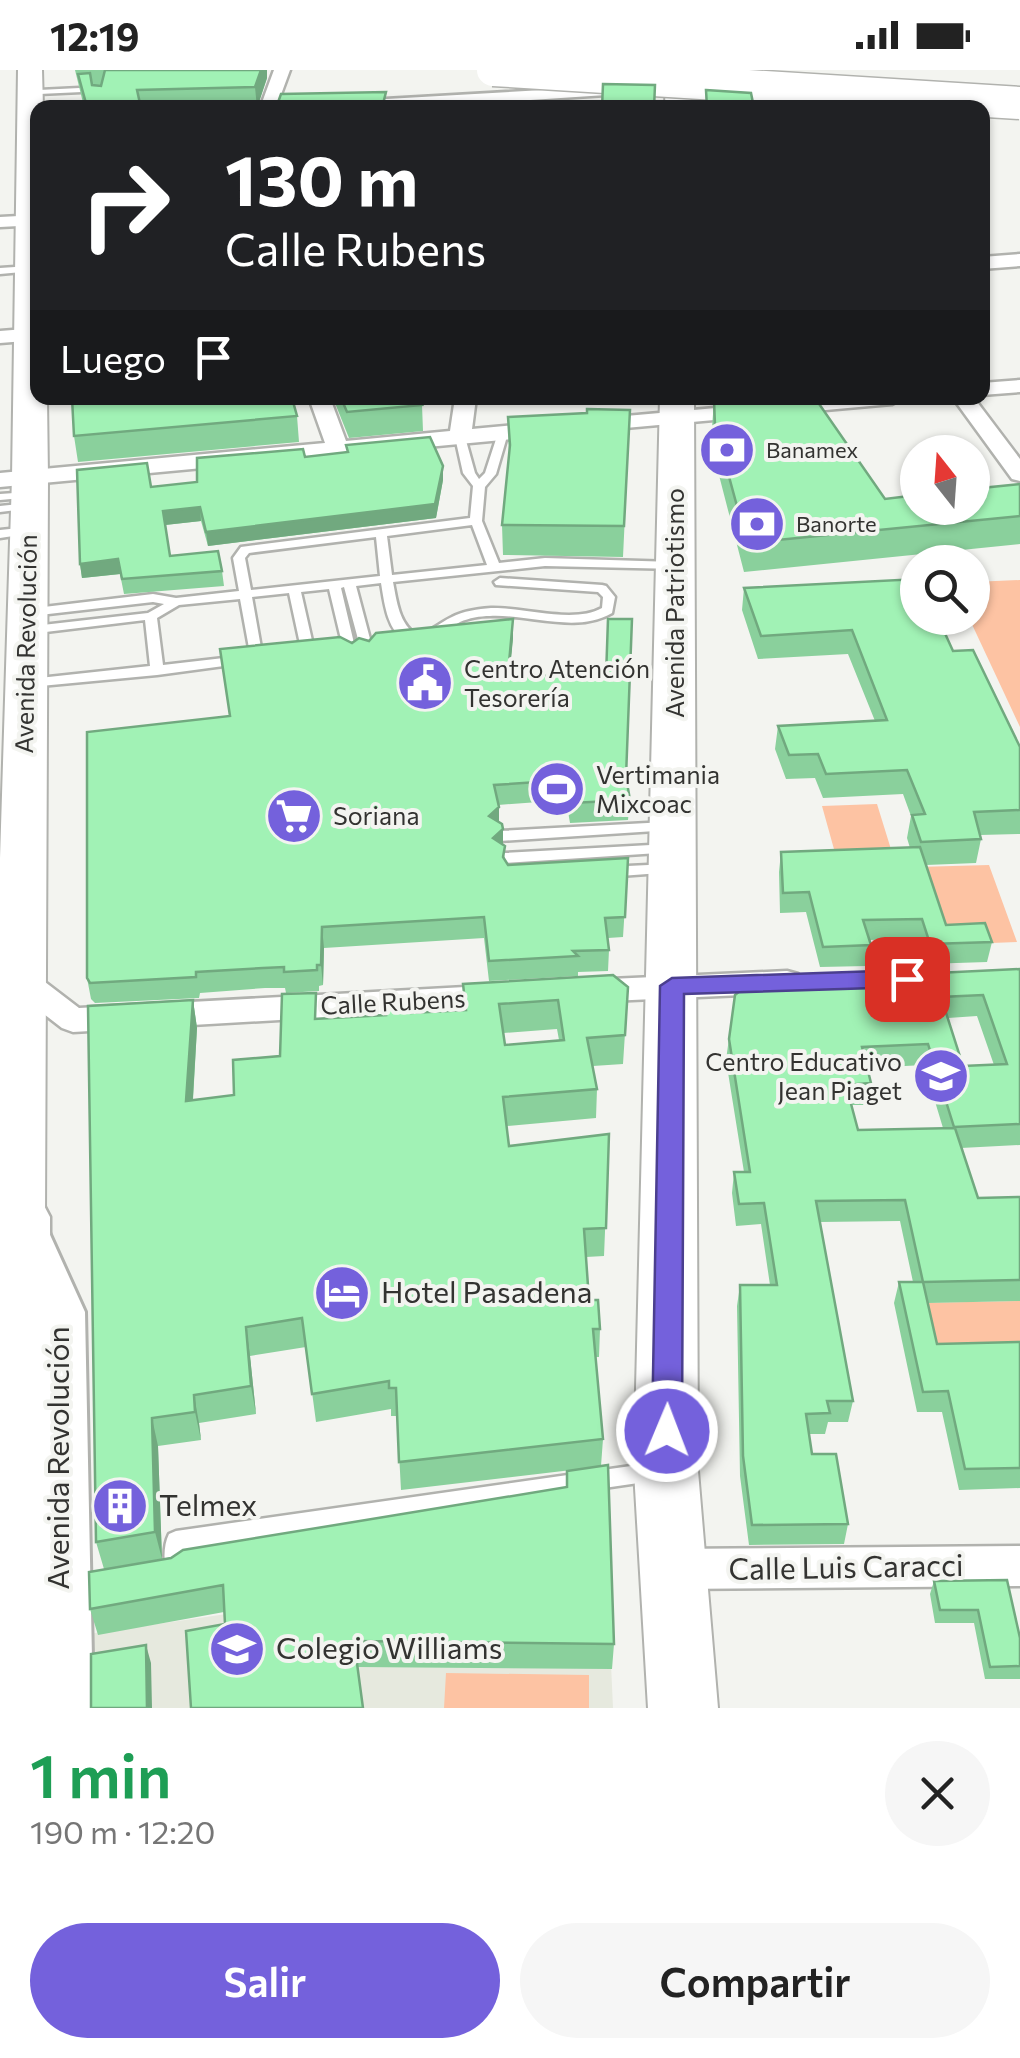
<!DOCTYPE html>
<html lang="es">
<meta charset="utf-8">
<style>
body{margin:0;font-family:Commissioner,sans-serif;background:#f6f6f6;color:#222;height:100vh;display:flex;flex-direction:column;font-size:38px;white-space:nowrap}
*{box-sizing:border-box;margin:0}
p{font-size:32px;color:#767676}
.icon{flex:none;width:55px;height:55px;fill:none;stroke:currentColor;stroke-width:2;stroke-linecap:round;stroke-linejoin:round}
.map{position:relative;height:1638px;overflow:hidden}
.sheet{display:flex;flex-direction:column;background:#fff;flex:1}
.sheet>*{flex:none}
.banner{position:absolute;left:30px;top:30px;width:960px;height:305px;border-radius:20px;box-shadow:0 2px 8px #0004;background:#202124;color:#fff;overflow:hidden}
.needle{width:65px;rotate:343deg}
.tools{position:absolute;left:900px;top:365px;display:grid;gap:20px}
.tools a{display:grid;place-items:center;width:90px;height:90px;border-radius:50%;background:#fff;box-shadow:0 2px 8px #0004;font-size:50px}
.pin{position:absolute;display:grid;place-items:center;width:85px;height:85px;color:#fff;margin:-42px;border-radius:20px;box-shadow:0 5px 15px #0006}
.me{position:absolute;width:110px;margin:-55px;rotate:1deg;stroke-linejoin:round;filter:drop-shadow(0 0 8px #0008)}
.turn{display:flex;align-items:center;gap:35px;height:210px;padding:0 30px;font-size:45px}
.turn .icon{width:130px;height:130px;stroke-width:2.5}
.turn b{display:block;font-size:70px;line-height:85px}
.then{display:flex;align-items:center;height:95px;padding:0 30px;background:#0003;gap:20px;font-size:38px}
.round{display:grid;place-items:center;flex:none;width:105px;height:105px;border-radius:52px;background:#f6f6f6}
.headline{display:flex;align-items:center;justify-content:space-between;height:170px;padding:0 30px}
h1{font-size:60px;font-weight:600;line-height:75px;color:#1e9e55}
.cta{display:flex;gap:20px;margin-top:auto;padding:20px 30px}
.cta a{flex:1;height:115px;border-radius:60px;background:#7461dc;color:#fff;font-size:40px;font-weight:600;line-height:115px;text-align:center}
.cta a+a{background:#f6f6f6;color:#222}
.status{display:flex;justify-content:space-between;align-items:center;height:70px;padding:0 50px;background:#fff;direction:ltr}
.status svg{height:28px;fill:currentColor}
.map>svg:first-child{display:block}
.built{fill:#e6e9de}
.green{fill:#fdc3a3}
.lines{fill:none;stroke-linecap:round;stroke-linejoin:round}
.service-casing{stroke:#b1b2ae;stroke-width:5}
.minor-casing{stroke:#b1b2ae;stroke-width:5}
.secondary-casing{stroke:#b1b2ae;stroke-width:6}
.primary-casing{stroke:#b1b2ae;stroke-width:4}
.motorway-casing{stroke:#b1b2ae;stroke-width:5}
.service{fill:#fff;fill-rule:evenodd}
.minor{fill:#fff;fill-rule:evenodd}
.secondary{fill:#fff;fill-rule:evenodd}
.primary{fill:#fff;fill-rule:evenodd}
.motorway{fill:#fff;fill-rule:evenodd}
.motorway-bridge-casing{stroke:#b1b2ae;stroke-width:35;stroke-linecap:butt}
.motorway-bridge{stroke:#fff;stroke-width:32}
.wall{fill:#8ad09c;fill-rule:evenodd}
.shaded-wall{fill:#71a97f}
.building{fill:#a1f2b5;stroke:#71a97f;stroke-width:2.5;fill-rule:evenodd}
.route{fill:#7461dc;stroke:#4b3f8f;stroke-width:2.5}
.labels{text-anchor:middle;stroke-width:8;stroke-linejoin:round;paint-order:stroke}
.far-poi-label{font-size:22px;fill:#333331;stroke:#f3f4f0;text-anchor:start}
.street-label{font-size:25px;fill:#333331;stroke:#f3f4f0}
.poi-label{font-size:25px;fill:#333331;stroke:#f3f4f0;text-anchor:start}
.near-poi-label{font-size:30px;fill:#333331;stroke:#f3f4f0;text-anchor:start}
.near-street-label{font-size:30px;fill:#333331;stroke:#f3f4f0}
</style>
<div class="status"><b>12:19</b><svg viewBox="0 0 49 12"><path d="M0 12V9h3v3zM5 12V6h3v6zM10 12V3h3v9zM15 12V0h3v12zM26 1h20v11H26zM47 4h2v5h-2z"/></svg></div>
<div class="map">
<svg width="1020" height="1638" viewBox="0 0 1020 1638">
<rect width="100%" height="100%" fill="#f3f4f0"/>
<!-- built -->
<path class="built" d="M378 1522 611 1594 613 1638H83L81 1565Z"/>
<!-- green -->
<path class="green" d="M1020 510V657L969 548H972L973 512Z
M877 734 894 789 837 790 822 736Z
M989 795 1017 872 941 875 916 797Z
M1020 1231V1292L931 1294 918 1233Z
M446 1603 589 1605V1638H444Z"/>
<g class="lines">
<!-- service casing -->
<g class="service-casing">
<path id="service" d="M100 17 104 19 103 21 39 24 35 22 39 20Z
M30 196 33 197V201L0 204V198Z
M503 360 508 363 496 404 485 417 482 451 499 493 545 488 674 492 678 493V499L545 496 393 512C397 532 399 554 417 565 431 562 439 553 452 547 463 541 478 539 491 538 523 537 574 554 602 538L603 527 598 522 496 515 494 512 500 508 602 515 606 516 615 527 612 543C577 564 529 544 490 546 480 546 469 548 460 552 443 561 425 581 404 569 387 560 384 531 381 513L356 516 374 584 368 588 362 584 344 517 341 518 357 586 351 590 345 586 329 519 301 522 313 575 303 586 298 587 292 583 300 574 289 523 252 527 263 589 257 593 251 589 240 529 179 535 157 548 163 595 241 586 247 590 246 593 157 605 30 617 23 613 30 609 150 596 145 550 29 564 23 560 25 557 148 543 164 534 153 532 31 546 25 542 27 539 153 524 176 528 239 521 233 488 241 477 470 448 473 416 463 403 455 367 460 364 465 367 475 403 479 409 485 403 498 363ZM472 455 487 495 392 505 387 466ZM376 467 380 506 251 520 245 488 249 483Z
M29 422 33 423V427L0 430V424Z
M29 433 35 436 33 438 0 442V436Z
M29 457 33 459V463L0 468V460Z
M666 752 673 757 671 760 500 771 493 766 500 761Z
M669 774 676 779 674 782 504 793 497 788 504 783Z
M669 794 674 796 676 799 674 802 607 807 600 802 607 797Z
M652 1393 659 1396 662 1402 659 1408 652 1411 186 1479 187 1500 183 1507 176 1510 169 1507C163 1495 163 1476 169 1464L176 1461Z"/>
</g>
<!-- minor casing -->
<g class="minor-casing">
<path id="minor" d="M274 0H290L276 38H260Z
M630 15 636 17V23L408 38H308L316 33Z
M38 145V155L0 157V147Z
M1020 184V196L982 199V187Z
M38 258V270L0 273V261Z
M1020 310V322L982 325V313Z
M309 328H330L346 371 450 361 455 328H476L472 359 546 352 557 359 546 366 0 417V403L325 373Z
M827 328H903L892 334 592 361 581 355 592 349Z
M953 328H974L1020 389V411L1012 409Z
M0 883 11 886 79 938 502 915 513 918 518 926 513 934 502 937 73 962 62 958 0 910Z
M787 901 798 904 803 912 798 920 787 923 588 932 577 929 572 921 577 913 588 910Z
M1020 1476V1516L671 1519 656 1513 650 1499 656 1485 671 1479Z"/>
</g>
<!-- secondary casing -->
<g class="secondary-casing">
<path id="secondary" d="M28 1150 46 1156 85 1242 93 1638H29L31 1242 2 1171 10 1156Z"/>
</g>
<!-- primary casing -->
<g class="primary-casing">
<path id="primary" d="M18 0H42L43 38H38V328H47L48 408 45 1147 37 1163 17 1170 0 1164V788L12 408Z
M666 0H690L691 38H665Z
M660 328H694L698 1401 718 1638H648L634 1401Z"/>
</g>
<!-- motorway casing -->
<g class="motorway-casing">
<path id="motorway" d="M17 1121 40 1128 50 1147 51 1638H0V1126Z"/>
</g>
<!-- service -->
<use href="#service" class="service"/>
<!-- minor -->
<use href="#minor" class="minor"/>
<!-- secondary -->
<use href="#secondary" class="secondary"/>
<!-- primary -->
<use href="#primary" class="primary"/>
<!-- motorway -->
<use href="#motorway" class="motorway"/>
<!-- motorway-bridge casing -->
<g class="motorway-bridge-casing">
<path id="motorway-bridge" d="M493 0 1020 33"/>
</g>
<!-- motorway-bridge -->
<use href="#motorway-bridge" class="motorway-bridge"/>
</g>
<!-- wall -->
<path class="wall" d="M75 0H267V8L257 38H80L84 37Z
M333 328H418L422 335 423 361 349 368Z
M714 330 885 429 1020 414V474L744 502 713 382 712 358Z
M630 340 623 487 503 485 502 455 509 387 508 347 587 343Z
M297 346 299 372 78 392 74 366Z
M346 375 443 410 436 448 208 476 201 451 165 455 170 486 222 501 224 516 124 524 120 504 82 508 80 494 151 417 197 412 305 387 347 382Z
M744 518 953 581 1020 677V764L980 765 981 769 976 793 926 795 946 855 992 872 987 892 926 894 918 869 869 870 871 875 867 896 820 897 806 842 780 843 779 802 781 782 910 778 907 768 911 746 903 724 823 728 815 708 786 709 775 679 778 656 875 651 848 584 758 589 742 540Z
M513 568 509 604 626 707 630 730 628 750 570 753 566 730 498 735 499 752 505 790 508 795 628 788 623 867 608 868 609 880 608 901 578 902V906L489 911 484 868 324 878 323 915 319 916V921L286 923 285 918H265L200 923 199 928 95 933 91 929 87 908 230 646 352 573 369 571Z
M1020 899V1075L961 1078 978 1128 1020 1127V1231L928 1233 937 1274 1020 1272V1418L959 1420 942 1342H917L894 1233 899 1212H913L900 1151 820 1152 853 1331 848 1352H828L825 1364H809L812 1384 848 1454 844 1474 749 1475 740 1406 737 1236 740 1215H770L761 1154 736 1156 732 1123 734 1102H744L726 990 735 925ZM977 946 994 995 963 996 948 948ZM924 995 943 1058 858 1060 852 1035H867L871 1013 867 998Z
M463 914 628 917 623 994 593 996 597 1019 596 1048 507 1056 509 1076 609 1064 604 1186 586 1187 589 1230 600 1259 599 1287H596L603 1369 601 1396 614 1574 612 1599 357 1597 225 1554 224 1542 98 1565 90 1539 567 1417V1401L580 1399 401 1420 397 1346H391V1339L316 1352 306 1277 250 1286 256 1344 199 1353 201 1370 158 1376 162 1489 104 1499 96 1472 193 930 197 958 193 1030 234 1025 280 986 318 949 463 940ZM557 959 559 970 505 975 503 963Z
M934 1511 1020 1568V1609H985L974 1553H935L930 1524Z"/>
<!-- shaded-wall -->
<path class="shaded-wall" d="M261 0H267V8L257 38 255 17Z
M443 396V410L436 448 208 476 206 462Z
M200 437 201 451 165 455 163 441Z
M118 489 120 504 82 508 80 494Z
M513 549V568L508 623V604Z
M499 737V757L489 746Z
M503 759V780L493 768Z
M322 857 324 878 323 915 321 895Z
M193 930 197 958 191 1060 186 1031Z
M246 1257 250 1286 256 1344 251 1316Z
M194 1325 199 1353 201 1370 195 1342Z
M152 1348 158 1376 162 1489 155 1462Z
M146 1575 151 1593 152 1638H147Z"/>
<!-- building -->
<path class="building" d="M105 0H261L255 17 137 20 141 38H80L87 37 78 4 90 3 92 15 101 16Z
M603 14 655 15 654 38H602Z
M706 20 751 23 754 38H707Z
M386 22 382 38H276L281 24Z
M72 328H292L297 346 74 366Z
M341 328H418L422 335 347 342Z
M740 328H815L885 429 918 425V438H972V419L1020 414V446L747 473 715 355 714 330Z
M587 339 630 340 624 456 502 455 510 375 508 347 587 343Z
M430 367 443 396 435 434 206 462 200 437 163 441 170 486 218 481 222 501 122 509 118 489 80 494 77 400 147 393 151 417 197 412V388L303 379 305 387 348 382 346 375Z
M918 509V548H938L953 581 973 580 1020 677V740L974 742 981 769 921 772 912 745 925 744 907 700 826 704 818 684 789 685 778 656 887 650 852 560 761 566 744 518Z
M513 549 508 604 606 607 608 549H632L626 707 630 730 571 733 567 710 494 715 499 737 489 746 502 754 503 759 493 768 505 776 503 787 508 795 628 788 625 847 605 848 609 880 573 881 578 886 489 891 484 847 322 857 321 895H317V900L284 902V897L263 898 196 902V907L90 913 87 908V662L230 646 220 579 340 567 352 573 359 568 369 571 376 563Z
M920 777 946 855 985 853 992 872 930 874 922 849 863 850 871 875 823 877 809 822 783 823 781 782Z
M1020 899V1054L954 1057 928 974 862 977 871 1013 846 1015 858 1060 955 1058 978 1128 1020 1127V1210L923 1212 905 1130 816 1131 853 1331H827L830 1343 806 1344 812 1384H836L848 1454 752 1455 743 1386 740 1215H777L764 1133 739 1134 734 1102H750L729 969 735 925 751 912ZM983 925 1007 994 963 996 941 927Z
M613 905 628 917 625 965 587 968 597 1019 503 1027 509 1076 609 1064 606 1158 584 1159 589 1230H598L600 1259H593L603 1369 399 1392 396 1318H389V1311L312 1324 302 1248 246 1257 251 1316 194 1325 195 1342 152 1348 155 1462 96 1472 88 936 193 930 186 1031 234 1025 233 990 280 986 282 924 316 923 315 949 386 945 385 936 411 934V943L466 940 463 914ZM558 930 564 970 505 975 499 934Z
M899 1212H923L937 1274 1020 1272V1398L965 1399 948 1321 923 1322Z
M608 1395 614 1574 354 1571 363 1638H191L186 1561 225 1554 223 1515 90 1539 89 1502 171 1488 183 1480 567 1417V1401Z
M1007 1510 1020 1568V1596L990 1597 978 1540H940L934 1511Z
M146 1575 147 1638H91V1584Z"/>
<!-- route -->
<path class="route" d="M907 900 919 909 907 917 684 924 682 1361 677 1370 667 1374 656 1370 652 1361 660 916 672 908Z"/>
<!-- icons -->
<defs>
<g id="bank-disc" transform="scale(2.875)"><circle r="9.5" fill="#7461dc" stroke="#f3f4f0"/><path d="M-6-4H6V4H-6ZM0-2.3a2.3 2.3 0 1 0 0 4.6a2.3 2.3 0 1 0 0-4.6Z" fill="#fff"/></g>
<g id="civic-disc" transform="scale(2.875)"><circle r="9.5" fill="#7461dc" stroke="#f3f4f0"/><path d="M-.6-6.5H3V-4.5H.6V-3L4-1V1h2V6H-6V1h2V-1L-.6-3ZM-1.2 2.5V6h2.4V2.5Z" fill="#fff"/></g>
<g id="stadium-disc" transform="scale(2.875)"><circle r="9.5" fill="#7461dc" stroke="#f3f4f0"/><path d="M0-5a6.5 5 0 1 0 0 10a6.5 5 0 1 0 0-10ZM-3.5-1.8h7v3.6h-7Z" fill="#fff"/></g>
<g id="supermarket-disc" transform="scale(2.875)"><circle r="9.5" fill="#7461dc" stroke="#f3f4f0"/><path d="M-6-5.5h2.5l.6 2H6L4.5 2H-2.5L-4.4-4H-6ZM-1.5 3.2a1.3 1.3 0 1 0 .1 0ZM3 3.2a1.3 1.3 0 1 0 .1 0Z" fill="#fff"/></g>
<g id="school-disc" transform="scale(2.875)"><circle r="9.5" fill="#7461dc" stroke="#f3f4f0"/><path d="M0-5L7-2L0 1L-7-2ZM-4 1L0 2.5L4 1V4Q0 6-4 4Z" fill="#fff"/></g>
<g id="hotel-disc" transform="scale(2.875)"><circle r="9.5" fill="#7461dc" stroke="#f3f4f0"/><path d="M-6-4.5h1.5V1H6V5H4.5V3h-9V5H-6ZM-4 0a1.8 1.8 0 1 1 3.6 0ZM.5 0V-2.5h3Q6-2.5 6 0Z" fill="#fff"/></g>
<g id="building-disc" transform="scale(2.875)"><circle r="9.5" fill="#7461dc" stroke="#f3f4f0"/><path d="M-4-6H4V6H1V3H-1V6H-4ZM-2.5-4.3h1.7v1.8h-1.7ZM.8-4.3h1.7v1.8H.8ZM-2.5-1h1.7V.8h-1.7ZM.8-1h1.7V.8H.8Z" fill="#fff"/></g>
</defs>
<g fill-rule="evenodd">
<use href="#bank-disc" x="727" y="380"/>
<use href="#bank-disc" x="757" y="454"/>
<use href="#civic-disc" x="425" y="613"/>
<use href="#stadium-disc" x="557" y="719"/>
<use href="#supermarket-disc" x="294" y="746"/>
<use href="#school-disc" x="941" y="1006"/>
<use href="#hotel-disc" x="342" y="1223"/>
<use href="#building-disc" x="120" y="1436"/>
<use href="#school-disc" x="237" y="1579"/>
</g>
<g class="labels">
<!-- far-poi labels -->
<g class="far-poi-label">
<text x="766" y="388">Banamex</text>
<text x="796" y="462">Banorte</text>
</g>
<!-- street labels -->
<g class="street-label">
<text transform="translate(675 533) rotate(-90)" y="9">Avenida Patriotismo</text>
<text transform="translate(26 574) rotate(-89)" y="9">Avenida Revolución</text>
<text transform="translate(393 932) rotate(-3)" y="9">Calle Rubens</text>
</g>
<!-- poi labels -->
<g class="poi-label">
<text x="464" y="608">Centro Atención<tspan x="464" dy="29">Tesorería</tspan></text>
<text x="596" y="714">Vertimania<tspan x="596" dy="29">Mixcoac</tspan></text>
<text x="333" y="755">Soriana</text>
<text x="902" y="1001" text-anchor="end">Centro Educativo<tspan x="902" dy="29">Jean Piaget</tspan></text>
</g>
<!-- near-poi labels -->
<g class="near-poi-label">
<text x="381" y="1233">Hotel Pasadena</text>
<text x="159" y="1446">Telmex</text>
<text x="276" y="1589">Colegio Williams</text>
</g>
<!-- near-street labels -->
<g class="near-street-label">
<text transform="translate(59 1388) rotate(-90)" y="10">Avenida Revolución</text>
<text transform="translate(846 1498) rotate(-1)" y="10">Calle Luis Caracci</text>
</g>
</g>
</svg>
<div class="tools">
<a><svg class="needle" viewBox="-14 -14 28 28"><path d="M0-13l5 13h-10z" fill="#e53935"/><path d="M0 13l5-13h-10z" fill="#767676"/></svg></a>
<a><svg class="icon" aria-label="search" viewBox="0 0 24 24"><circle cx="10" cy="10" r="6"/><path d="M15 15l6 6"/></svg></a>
</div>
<div class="pin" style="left:907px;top:909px;background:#d93025"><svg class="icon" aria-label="arrive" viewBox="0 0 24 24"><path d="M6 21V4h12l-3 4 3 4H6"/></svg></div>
<svg class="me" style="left:667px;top:1361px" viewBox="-20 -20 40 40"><circle r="17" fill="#7461dc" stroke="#fff" stroke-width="3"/><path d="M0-11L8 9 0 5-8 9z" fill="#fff"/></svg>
<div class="banner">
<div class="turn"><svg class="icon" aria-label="right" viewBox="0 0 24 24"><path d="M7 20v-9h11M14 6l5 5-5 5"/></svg><div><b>130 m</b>Calle Rubens</div></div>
<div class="then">Luego<svg class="icon" aria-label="arrive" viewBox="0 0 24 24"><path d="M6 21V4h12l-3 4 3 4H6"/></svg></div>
</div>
</div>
<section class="sheet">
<div class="headline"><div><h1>1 min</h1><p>190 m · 12:20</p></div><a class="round"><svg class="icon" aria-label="close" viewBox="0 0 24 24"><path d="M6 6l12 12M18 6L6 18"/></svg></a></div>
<div class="cta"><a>Salir</a><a>Compartir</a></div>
</section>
